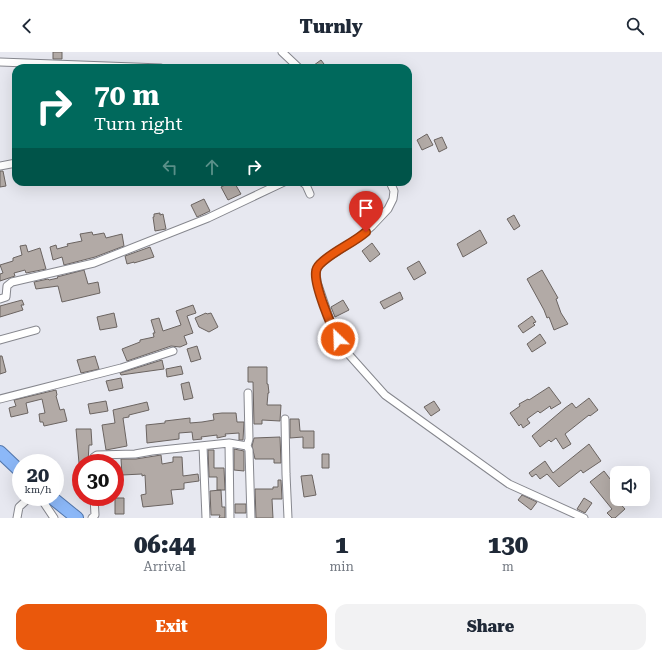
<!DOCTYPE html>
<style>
body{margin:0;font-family:"Roboto Serif",serif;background:#f2f2f3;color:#1f2937;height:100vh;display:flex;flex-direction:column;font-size:15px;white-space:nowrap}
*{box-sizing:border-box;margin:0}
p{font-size:13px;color:#747a83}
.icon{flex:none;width:22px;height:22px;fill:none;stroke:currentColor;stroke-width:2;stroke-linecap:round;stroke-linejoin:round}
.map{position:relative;height:466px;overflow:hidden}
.panel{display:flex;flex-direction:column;background:#fff;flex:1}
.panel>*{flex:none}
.banner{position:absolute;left:12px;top:12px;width:400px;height:122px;border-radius:12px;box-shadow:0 4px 16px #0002;background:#00695c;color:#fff;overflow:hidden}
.controls{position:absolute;left:610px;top:414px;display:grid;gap:8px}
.controls a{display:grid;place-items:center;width:40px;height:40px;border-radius:8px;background:#fff;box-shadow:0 4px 16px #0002;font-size:20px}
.speed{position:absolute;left:12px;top:402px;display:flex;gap:8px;font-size:20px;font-weight:700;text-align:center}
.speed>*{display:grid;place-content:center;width:52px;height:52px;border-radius:50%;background:#fff;box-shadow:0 4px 16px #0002;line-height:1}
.speed small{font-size:10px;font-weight:400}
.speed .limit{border:6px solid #d22;background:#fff;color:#111}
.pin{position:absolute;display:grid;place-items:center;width:34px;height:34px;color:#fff;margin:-41px -17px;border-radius:50% 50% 50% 0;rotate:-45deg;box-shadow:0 0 4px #0007}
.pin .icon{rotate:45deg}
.me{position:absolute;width:44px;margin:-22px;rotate:336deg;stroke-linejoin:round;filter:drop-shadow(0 0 3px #0008)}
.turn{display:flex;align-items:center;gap:14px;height:84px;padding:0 16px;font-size:18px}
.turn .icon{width:52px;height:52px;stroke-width:2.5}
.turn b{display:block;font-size:28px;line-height:34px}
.lanes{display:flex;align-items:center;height:38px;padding:0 16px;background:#0003;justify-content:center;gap:20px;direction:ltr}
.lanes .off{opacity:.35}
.eta{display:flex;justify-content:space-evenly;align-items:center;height:68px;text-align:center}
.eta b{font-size:24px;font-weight:800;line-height:28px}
.action{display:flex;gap:8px;margin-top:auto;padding:8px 16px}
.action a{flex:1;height:46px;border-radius:12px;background:#ea580c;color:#fff;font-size:16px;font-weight:800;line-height:46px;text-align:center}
.action a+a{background:#f2f2f3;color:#1f2937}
header{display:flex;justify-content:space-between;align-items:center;height:52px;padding:0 16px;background:#fff;font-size:18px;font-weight:800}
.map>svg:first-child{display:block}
.building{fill:#b2aaa6;stroke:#6b6461}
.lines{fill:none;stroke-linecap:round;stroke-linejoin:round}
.minor-casing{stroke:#86878e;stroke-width:9}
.trunk-casing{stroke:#5276ab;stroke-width:14}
.minor{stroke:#fff;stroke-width:7}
.trunk{stroke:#8cb8f8;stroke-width:12}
.route-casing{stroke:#983908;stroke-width:10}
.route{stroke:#ea580c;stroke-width:7}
</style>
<header><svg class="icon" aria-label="back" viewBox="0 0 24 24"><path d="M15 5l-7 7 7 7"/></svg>Turnly<svg class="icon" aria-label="search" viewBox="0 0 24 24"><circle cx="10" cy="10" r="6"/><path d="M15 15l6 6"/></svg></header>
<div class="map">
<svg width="662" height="466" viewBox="0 0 662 466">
<rect width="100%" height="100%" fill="#e7e8f0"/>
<!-- building -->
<path class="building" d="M53 0H62V7H53Z
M321 8 324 12 318 16H310Z
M427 82 433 93 422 98 417 88Z
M442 85 447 96 439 100 434 88Z
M0 119H3L6 134 0 135Z
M231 130H234L241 142 228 148 221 135Z
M204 147 210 159 197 165 191 153Z
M160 161V163L163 162 166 177 155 179 153 165H154V162Z
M514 163 520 174 514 178 507 167Z
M480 178 487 191 463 205 457 192Z
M92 180 93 183 104 181 106 186 122 182 124 194 95 205 64 213 62 205 53 208 50 195 56 193 57 197 68 194 67 192 82 189 80 182Z
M372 191 380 202 370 210 362 199Z
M26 193 28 200 40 196 46 217 26 221 25 218 14 221 15 224 0 229V222L3 221 0 213 13 209V206L22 203 20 194Z
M150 195 154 205 134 211V210L127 212 125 204Z
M419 209 426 221 414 228 407 216Z
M84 218 88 232 98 230 100 241 62 250 58 234 36 237 34 230 48 227 49 228 58 226 57 225Z
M542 218 558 246 556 247 561 261 568 272 554 278 549 265 547 266 544 258 527 227Z
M400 240 403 247 384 257 380 250Z
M22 248 24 253H21L23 258 0 265V254Z
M343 248 349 258 335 265 331 255Z
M193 253 196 261 187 264 193 281 184 284 187 292 180 295 171 294 127 309 122 297 140 290V288L154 285 153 281H155L151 268 159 266 163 279 181 273 176 259Z
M114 261 117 275 100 278 97 265Z
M206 261 207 262 211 261 218 275 209 280 199 275 195 266Z
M532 264 536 270 533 271 535 273 523 281 518 274Z
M540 282 546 291 532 300 527 292Z
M197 294 201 307 191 310 187 297Z
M0 304H2L6 320 0 322Z
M95 304 99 317 81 321 77 308Z
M162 308 164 317 121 323 120 321Z
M181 314 183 322 167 325 166 317Z
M248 315H267V332H268L269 341H268L267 353H281L280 369 262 368V372H254L253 330H248Z
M121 326 123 336 109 339 106 329Z
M189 330 193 346 184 348 181 332Z
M549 335 561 351 551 357 550 354 540 361 538 359 527 367 530 371 523 376 521 372 519 374 510 361 520 354 519 352 528 347 529 348Z
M56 338 57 343 56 344 60 358 64 357 67 369 44 374 43 370H40L39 362 45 361 42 347 26 351 28 361 11 365 9 356 16 354 14 348Z
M589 346 598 358 590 364 589 363 565 382 571 392 563 397 556 386 551 390 549 388 540 395 532 384 565 356 572 351 576 356Z
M106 349 108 359 90 362 88 352Z
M434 349 440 358 431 364 424 355Z
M147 350 149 358 129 363V365L123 366 127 394 106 398 102 373 115 371 113 358Z
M222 361H236L237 370H244L243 388H239V381L225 382 226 384 217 386V383L201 385 202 387 193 388 192 380 179 381V387L147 391 146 373 165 371V369L190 366V371L202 370 214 368 213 362Z
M290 367H299L300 379H314V396H303V385L290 386Z
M76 377H91L92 393H89L88 411H79Z
M280 385 281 411H274V407H255L252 394 254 386Z
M589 392 601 409 583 421 581 418 559 435 547 422 540 427 536 422 532 425 529 421 545 409 553 421Z
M234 397 244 399V419L234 418Z
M208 398H214V416H224L225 438H217V425H209Z
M322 402H329V416H322Z
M161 403 162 412 173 410V405H182L183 424 198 422 199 429 184 431V437L171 438 173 452 143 455 141 443 146 442 145 423 142 424V422L122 423 121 407H136Z
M604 419 617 436V442L614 445 625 457 615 466H612L607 461 612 457 590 430Z
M312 423 316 443 304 445 301 424Z
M278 428H281L282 447H272L273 466H256L255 437H273V435H278Z
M221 438 222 455H225V466H219L220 463H211L210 439Z
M522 443 537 450 531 458 518 448Z
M115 446H124V462H115Z
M584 446 592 451 585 461 577 457Z
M235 452H246V461H235Z"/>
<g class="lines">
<!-- minor casing -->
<g class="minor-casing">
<path id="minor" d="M282 0 299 16
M0 10 161 16
M0 114 16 111
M302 130 306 133 310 142
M390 130 394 139 393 147 388 157 372 174 358 186 327 206 319 213 316 219 317 230 333 277 343 296 385 343 509 432 584 466
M0 247 6 245 7 234 12 230 94 211 208 166 284 130
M0 288 36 278
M248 341 249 387 247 394 249 398 251 466
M0 347 121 316 173 299
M285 367 286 422 288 466
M229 391 230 466
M203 394 206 466
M93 411 94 405 97 403 135 402 152 399 229 391 247 394
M40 445 54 466
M17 466 19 455 30 445
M92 466 95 463 94 445"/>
</g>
<!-- trunk casing -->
<g class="trunk-casing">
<path id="trunk" d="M0 400 21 420
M51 445 77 466"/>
</g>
<!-- minor -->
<use href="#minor" class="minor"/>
<!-- trunk -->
<use href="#trunk" class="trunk"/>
</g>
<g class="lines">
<!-- route casing -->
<g class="route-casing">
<path id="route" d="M338 287C331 274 314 233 316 220 316 217 318 214 320 212 333 199 352 192 366 180"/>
</g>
<!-- route -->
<use href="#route" class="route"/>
</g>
</svg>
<div class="controls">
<a><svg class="icon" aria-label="sound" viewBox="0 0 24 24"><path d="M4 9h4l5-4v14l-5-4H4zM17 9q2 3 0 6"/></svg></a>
</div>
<div class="speed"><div>20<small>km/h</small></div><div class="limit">30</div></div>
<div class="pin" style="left:366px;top:180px;background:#d93025"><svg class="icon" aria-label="arrive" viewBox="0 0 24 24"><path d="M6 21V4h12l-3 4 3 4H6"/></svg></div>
<svg class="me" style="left:338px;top:287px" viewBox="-20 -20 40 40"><circle r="17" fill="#ea580c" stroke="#fff" stroke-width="3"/><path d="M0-11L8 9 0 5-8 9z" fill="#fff"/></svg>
<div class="banner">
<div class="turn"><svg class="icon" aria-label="right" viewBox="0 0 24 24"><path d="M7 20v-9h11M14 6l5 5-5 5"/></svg><div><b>70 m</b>Turn right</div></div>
<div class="lanes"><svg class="icon off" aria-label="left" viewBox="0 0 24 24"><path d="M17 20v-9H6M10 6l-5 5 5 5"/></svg><svg class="icon off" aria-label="ahead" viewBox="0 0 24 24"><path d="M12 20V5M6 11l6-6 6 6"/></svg><svg class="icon" aria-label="right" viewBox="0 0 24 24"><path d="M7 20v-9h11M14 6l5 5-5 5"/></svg></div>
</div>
</div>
<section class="panel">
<div class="eta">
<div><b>06:44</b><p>Arrival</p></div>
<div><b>1</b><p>min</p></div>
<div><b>130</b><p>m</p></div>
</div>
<div class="action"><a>Exit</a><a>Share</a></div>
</section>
